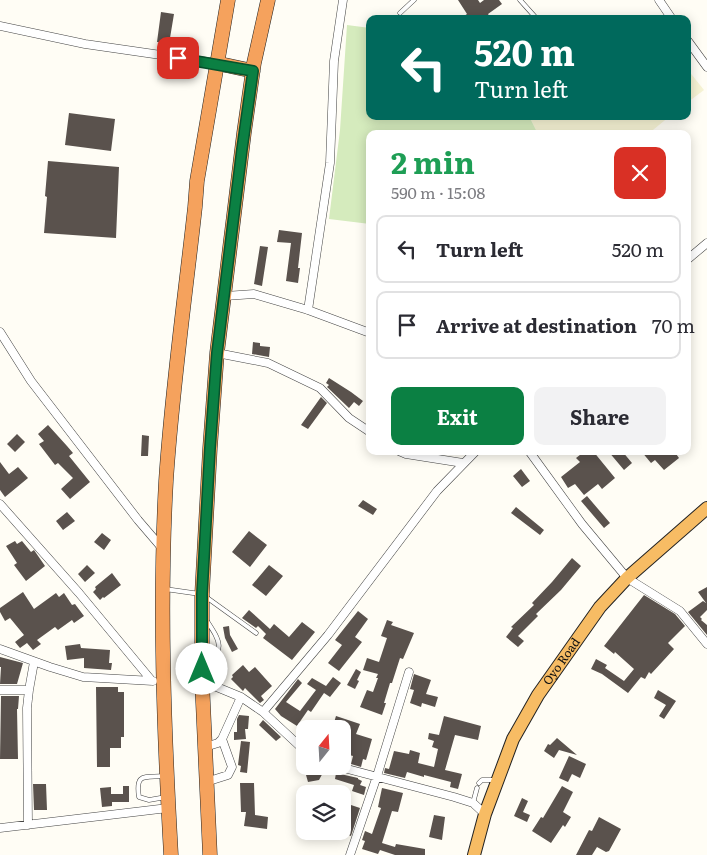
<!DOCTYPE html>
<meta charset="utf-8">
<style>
body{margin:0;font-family:Literata,serif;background:#f2f2f3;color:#2b2b33;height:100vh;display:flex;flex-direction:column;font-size:19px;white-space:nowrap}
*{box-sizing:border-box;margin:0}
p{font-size:16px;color:#7c7c81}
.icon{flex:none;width:28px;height:28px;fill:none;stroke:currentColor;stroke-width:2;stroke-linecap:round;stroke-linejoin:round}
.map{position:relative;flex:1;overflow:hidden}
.sheet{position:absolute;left:366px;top:130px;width:325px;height:325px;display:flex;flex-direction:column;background:#fff;border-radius:10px;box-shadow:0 2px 12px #0003}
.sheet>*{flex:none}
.banner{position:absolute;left:366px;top:15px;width:325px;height:105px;border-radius:10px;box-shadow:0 2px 12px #0003;background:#00695c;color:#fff;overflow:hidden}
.needle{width:32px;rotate:18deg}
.fabs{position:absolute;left:296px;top:720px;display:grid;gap:10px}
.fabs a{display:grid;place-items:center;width:55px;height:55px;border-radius:10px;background:#fff;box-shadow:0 2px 12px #0003;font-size:25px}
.pin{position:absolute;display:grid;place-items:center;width:42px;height:42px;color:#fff;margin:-21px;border-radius:10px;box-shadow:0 2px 8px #0006}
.me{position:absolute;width:55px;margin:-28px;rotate:0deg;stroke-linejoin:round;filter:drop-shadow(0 0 4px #0008)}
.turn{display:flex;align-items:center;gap:18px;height:105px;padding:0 25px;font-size:22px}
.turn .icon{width:65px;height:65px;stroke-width:2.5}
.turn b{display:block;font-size:35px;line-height:42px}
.round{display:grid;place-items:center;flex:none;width:52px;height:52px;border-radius:10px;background:#f2f2f3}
.overview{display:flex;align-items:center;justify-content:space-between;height:85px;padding:0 25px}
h1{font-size:30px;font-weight:700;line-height:38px;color:#1e9e55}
.primary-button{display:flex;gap:10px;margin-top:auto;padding:10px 25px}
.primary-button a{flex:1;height:58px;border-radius:10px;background:#0b8043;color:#fff;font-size:20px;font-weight:700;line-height:58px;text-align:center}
.primary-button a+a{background:#f2f2f3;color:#2b2b33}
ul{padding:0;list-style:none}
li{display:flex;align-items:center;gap:15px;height:68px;margin:0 10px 8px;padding:0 15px;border:2px solid #e1e1e2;border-radius:10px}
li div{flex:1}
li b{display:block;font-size:19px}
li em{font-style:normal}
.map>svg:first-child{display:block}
.farmland{fill:#f6f3d4}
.green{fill:#d5ebbd}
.building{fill:#5a524d}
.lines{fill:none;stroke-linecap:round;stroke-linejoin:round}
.service-casing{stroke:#444;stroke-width:5}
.minor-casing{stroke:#444;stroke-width:9}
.trunk-casing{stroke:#222;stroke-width:14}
.motorway-casing{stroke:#222;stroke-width:15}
.service{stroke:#fff;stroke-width:4}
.minor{stroke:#fff;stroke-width:8}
.trunk{stroke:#f7bc64;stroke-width:12}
.motorway{stroke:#f5a25d;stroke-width:14}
.route-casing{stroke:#07532c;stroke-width:12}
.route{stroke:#0b8043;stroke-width:9}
.labels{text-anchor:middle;stroke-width:5;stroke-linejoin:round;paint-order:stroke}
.street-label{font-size:12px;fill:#111;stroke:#fff}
</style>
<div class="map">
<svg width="707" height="855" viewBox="0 0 707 855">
<rect width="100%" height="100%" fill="#fffdf5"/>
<!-- farmland -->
<path class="farmland" d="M688 70 704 90 688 102Z
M529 116H670L648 134H538Z"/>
<!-- green -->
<path class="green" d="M347 25 370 28V116H529L538 134H370V224L329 219 340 130Z"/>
<!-- building -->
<path class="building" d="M458 0H478L480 3 484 0H499L502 4 488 14 491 19H460L467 14Z
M161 12 174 14 169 44 157 42Z
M69 113 115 119 111 151 65 145Z
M48 161 119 167 116 238 44 233 47 197 45 196Z
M279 230 302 233 298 268H300L298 283 286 281 291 243 277 242Z
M260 246 268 247 262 286 254 284Z
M253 342 260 343V346L270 347 269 357 252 354Z
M329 378 351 392 363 401 359 406 354 402 349 408 327 387 329 385 326 383Z
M321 397 327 403 308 429 301 425Z
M48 425 67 446 73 453 69 456 90 482 70 499 61 489 73 478 58 463 55 465 39 444 44 441 38 434Z
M17 434 25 442 15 452 7 444Z
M142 435 149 436 148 456H141Z
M585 451H593L615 478 602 489 598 484 584 495 575 484 568 488 561 477 580 462 576 458Z
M608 451H622L632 463 624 470Z
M641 451H674L679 458 664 470 655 460 651 463Z
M0 462 9 474 18 467 28 478 5 497 0 490Z
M521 469 530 481 522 487 513 476Z
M587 496 610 523 604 528 581 501Z
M363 500 377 509 373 515 358 506Z
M516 507 544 530 540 535 511 513Z
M67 512 75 521 63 530 56 521Z
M249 531 267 545 250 567 232 552Z
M102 533 111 540 104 550 94 542Z
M15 541 17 544 22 541 31 552 34 550 45 566 26 581 14 565 17 563 6 546Z
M572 558 581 566 561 590 536 614 538 616 518 636 524 641 518 647 506 637 513 628 511 627 534 605 532 603 552 582Z
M87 565 95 573 85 582 78 574Z
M269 565 283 576 266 596 252 585Z
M112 573 121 585 104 598 103 597 100 600 93 592 96 589 95 587Z
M707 587V610L700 617 702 619 701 620 707 625V635L688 612 703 601 706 603 698 592Z
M23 592 34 609 56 593 59 597 64 593 72 605 75 604 84 616 74 623 72 620 58 630 55 627 37 640 41 644 33 650 27 643 20 648 15 642 24 635 10 618 5 621 0 612V608Z
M644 595 675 614 685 626 668 643 674 649 651 674 649 672 645 679 641 677 628 693 602 674 591 669 596 659 607 665 605 668 624 681 634 669 615 652 614 654 604 646Z
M249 610 270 629 274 624 289 637 302 622 315 632 292 660 263 638 266 634 258 626 256 628 242 618Z
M358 611 368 619 355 637 362 642 339 671 328 663 342 645 335 640Z
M387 620 393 622 391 625 414 633 403 659 400 658 392 683H390L384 703H386L382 715 360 707 367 690 373 692 378 678H376L378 674 363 670 367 658 379 662 387 638 381 636Z
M229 626 230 635 238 649 232 652 225 638 223 627Z
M80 644 81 648 110 650 109 663H112L111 670 84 668V658L67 660 65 646Z
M0 657 23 663 17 684H0L1 667H0Z
M243 665 249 672 255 667 272 686 261 696 264 700 260 703 245 688 243 691 231 679 233 677 232 675Z
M356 669 361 672 357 680 359 681 355 689 347 685Z
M414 674 431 680 426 694 438 697 435 707 422 703 421 707 410 703 414 690 410 689Z
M333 677 341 683 330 697 324 693 311 712 308 710 297 726 281 716 275 709 298 679 302 683 286 702 300 711 316 690 307 684 312 678 326 686Z
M96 687H118V692H124V737H121V748H110V767H97Z
M658 690 676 701 664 719 659 716 666 705 654 698Z
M1 696H19L18 709H17L18 759H0Z
M239 715 249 716 248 729H245L246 739 234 740V732H237V719Z
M336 716 360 724 356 734 372 739 366 760 363 759 361 767 351 764 353 756 342 753 348 733 342 731V729H332Z
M444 716 481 726 478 740 455 735 445 770 462 774 458 789 450 787 451 782 424 775V777L407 772 405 778 384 773 385 768 389 769 394 751 409 754 410 750 420 753 418 763 434 767 438 749 432 747 434 741 428 739 429 733 439 735Z
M263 720 281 737 276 741 259 725Z
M557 738 577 755 559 750 554 758 544 751 548 744 550 745Z
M241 741 250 742 247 773 240 772 241 766 238 765Z
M569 756 586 764 580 778 572 774 568 782 559 778Z
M307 766H320L325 769 319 780 308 782 306 775 318 773Z
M336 773 358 778V779L362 781 360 785 366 787 364 795 352 791 354 785 335 779Z
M240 783H254L255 815 268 817 267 829 244 826 246 812H241Z
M33 784H46L47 810H34Z
M123 786H129V802H112V806L102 807 100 788 111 787V794H123Z
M562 786 573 792 563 812 571 817 565 827 563 825 551 843 532 831 541 817 543 818Z
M382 788 403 793 398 812 392 811 382 843 395 847 396 844 425 849V855H395L380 850 378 854 362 849 365 841 362 840 365 831 372 834 381 808 378 807Z
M522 798 528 801 523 812 530 815 527 822 514 816Z
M351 805 360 808 351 836 343 833Z
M434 815 445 817 442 840 429 837Z
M599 817 621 829 609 851 606 852 597 847 592 855H576L589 830 592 831Z"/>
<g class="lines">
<!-- service casing -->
<g class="service-casing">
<path id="service" d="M520 0 537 19
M400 13 414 0
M165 589 200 594
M206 597 256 633
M205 667C226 650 220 641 207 621
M165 776C145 778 135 772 139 797L149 800 166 797
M479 783 482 780H495
M473 803 477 788"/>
</g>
<!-- minor casing -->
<g class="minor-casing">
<path id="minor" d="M659 0 672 19
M0 26 85 44 216 63
M688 41 707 67
M688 259 707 243
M225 296 254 294 308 310 370 333
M308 310 330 163 334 61 343 0
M0 332 31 381 138 520 162 548
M217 353 268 363 320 388 349 418 370 432
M399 451 406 454 463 463
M529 451 582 524 627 578 680 611 707 644
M0 504 79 593 152 681
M0 649 50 667 83 677 153 681
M202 681 241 697 263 712 305 751
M0 690H29
M263 712 328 635 437 491 476 451
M205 747 218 743 222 739 241 697
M336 766 454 797 473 803 485 814
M206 782 228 775 232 767 222 739
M28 825 27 708 29 690 34 662
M0 828 168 808
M350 855 377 776 409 672"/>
</g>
<!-- trunk casing -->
<g class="trunk-casing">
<g id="trunk">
<path id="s1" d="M474 855 485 814 513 739 538 695 600 607 627 578 707 508"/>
</g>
</g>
<!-- motorway casing -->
<g class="motorway-casing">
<path id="motorway" d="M216 63 253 71
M171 855C164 731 159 606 166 481 172 389 185 298 195 207L197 181 228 0
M210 855 202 681V594L210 448 217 353 244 133 254 63 268 0"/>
</g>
<!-- service -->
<use href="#service" class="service"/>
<!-- minor -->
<use href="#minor" class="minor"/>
<!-- trunk -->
<use href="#trunk" class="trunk"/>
<!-- motorway -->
<use href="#motorway" class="motorway"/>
</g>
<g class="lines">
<!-- route casing -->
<g class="route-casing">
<path id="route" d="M178 58 253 71 242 149 217 353 210 448 202 594V669"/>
</g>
<!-- route -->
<use href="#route" class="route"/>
</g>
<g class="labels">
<!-- street labels -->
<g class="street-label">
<text dy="4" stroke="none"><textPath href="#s1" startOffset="214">Oyo Road</textPath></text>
</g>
</g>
</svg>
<div class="fabs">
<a><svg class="needle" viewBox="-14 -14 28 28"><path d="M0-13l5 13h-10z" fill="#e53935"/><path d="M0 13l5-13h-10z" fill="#7c7c81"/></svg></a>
<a><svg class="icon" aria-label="layers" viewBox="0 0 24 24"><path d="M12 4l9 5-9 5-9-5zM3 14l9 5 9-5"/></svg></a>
</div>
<div class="pin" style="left:178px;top:58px;background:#d93025"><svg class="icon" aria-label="arrive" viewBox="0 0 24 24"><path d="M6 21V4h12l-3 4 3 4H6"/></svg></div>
<svg class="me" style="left:202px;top:669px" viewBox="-20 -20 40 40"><circle r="19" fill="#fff"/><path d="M0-13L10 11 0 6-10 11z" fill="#0b8043"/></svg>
<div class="banner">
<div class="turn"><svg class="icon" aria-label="left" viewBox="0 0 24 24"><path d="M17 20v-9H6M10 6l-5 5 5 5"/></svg><div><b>520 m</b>Turn left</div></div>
</div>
<section class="sheet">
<div class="overview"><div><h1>2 min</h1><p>590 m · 15:08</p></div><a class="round" style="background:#d93025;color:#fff"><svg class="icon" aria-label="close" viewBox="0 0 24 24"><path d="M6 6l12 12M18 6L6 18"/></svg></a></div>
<ul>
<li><svg class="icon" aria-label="left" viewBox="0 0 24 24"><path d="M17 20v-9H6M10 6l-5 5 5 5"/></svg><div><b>Turn left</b></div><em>520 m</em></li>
<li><svg class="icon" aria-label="arrive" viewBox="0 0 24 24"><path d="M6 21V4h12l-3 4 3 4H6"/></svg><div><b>Arrive at destination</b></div><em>70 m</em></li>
</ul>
<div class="primary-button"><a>Exit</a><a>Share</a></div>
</section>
</div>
